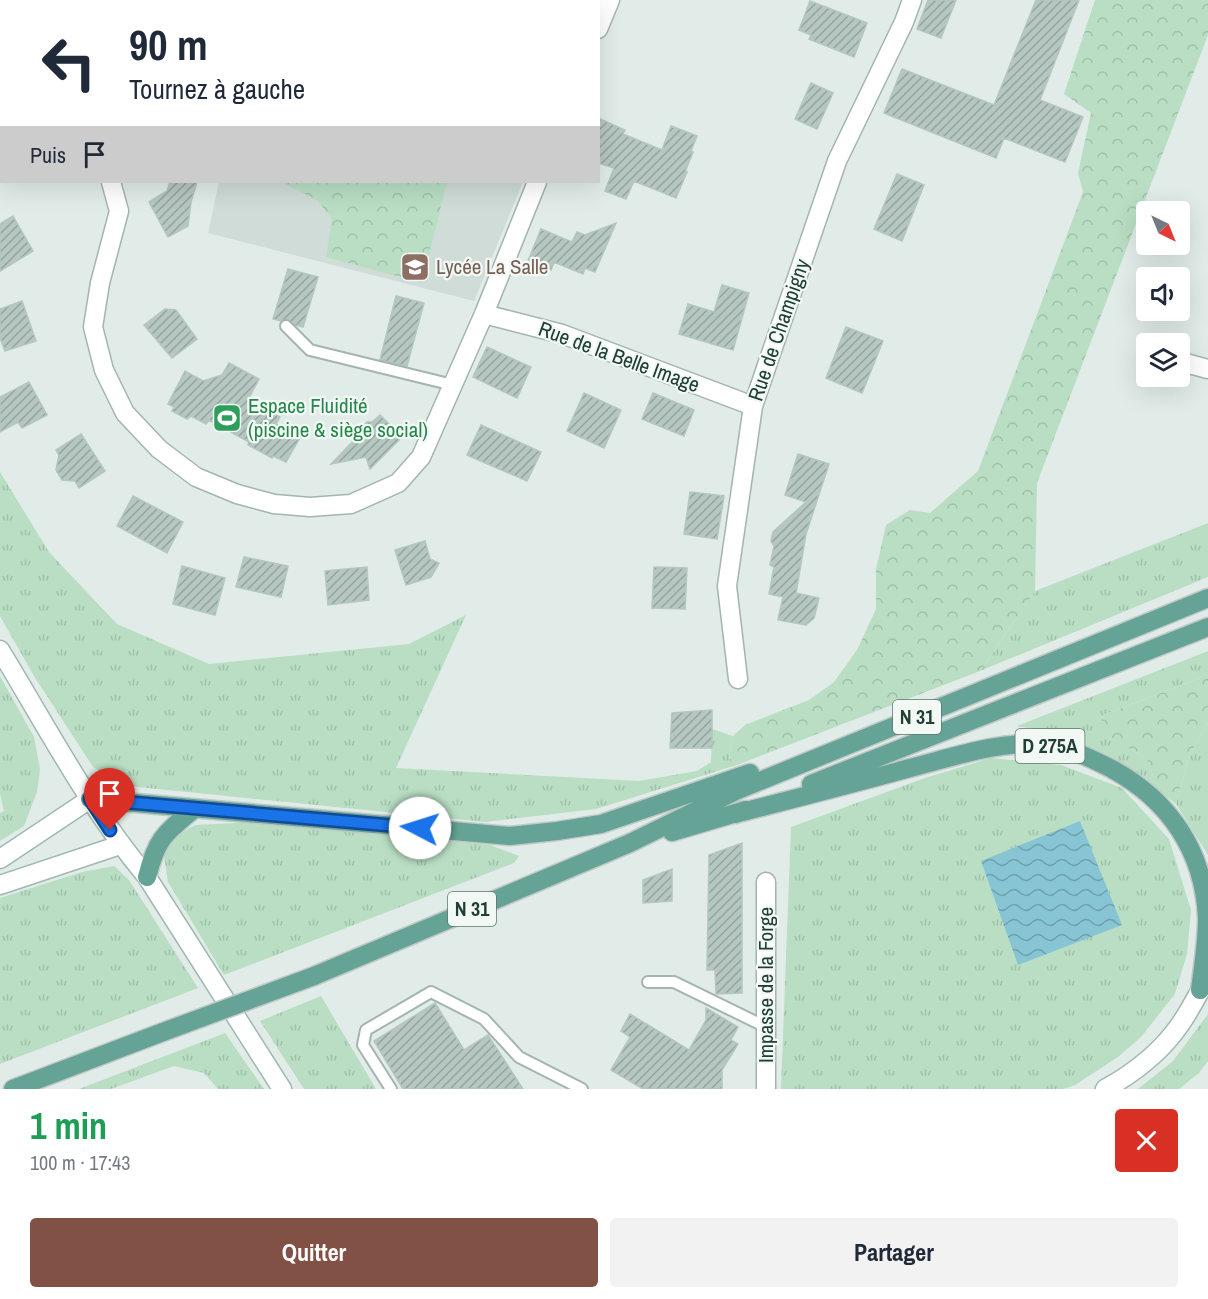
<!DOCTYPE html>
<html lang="fr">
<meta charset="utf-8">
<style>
body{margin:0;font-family:"Archivo Narrow",sans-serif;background:#f2f2f3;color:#1f2937;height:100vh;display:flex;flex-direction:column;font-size:22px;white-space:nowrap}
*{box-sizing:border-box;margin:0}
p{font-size:20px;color:#747a83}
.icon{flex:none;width:33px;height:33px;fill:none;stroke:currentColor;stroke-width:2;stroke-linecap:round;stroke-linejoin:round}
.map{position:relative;height:1089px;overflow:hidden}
.side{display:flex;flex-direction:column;background:#fff;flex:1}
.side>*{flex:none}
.guide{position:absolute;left:0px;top:0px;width:600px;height:183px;box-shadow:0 6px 24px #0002;background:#fff;color:#1f2937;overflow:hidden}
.needle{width:39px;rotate:137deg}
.fabs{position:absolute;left:1136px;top:201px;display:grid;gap:12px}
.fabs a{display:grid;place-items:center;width:54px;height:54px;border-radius:6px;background:#fff;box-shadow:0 6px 24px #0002;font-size:30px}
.pin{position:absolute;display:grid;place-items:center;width:51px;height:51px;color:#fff;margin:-62px -26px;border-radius:50% 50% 50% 0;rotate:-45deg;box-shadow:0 0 6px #0007}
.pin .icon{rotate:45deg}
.me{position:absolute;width:66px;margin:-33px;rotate:275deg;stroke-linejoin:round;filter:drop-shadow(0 0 4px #0008)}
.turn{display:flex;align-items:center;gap:21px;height:126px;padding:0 30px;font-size:27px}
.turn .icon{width:78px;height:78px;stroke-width:2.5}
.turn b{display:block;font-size:42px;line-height:51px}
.then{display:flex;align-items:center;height:57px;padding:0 30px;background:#0003;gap:12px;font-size:22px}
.round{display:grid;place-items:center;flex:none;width:63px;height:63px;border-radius:6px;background:#f2f2f3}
.head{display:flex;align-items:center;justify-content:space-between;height:102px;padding:0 30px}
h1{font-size:36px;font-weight:700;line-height:45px;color:#1e9e55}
.cta{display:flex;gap:12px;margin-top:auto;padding:12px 30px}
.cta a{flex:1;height:69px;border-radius:6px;background:#805144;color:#fff;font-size:24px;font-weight:700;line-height:69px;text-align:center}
.cta a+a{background:#f2f2f3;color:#1f2937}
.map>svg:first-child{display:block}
.built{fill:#cfdcd7}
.grass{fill:url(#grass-tufts)}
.forest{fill:url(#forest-crowns)}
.garden{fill:#b9dec4}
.water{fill:url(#water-waves)}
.building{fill:url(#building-hatch);stroke:#b3c6bf;stroke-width:1.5}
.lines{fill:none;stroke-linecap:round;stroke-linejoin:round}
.lane-casing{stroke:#a4b4af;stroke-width:14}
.street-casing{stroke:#a4b4af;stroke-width:21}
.secondary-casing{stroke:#9fb8b0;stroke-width:21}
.primary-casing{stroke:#c1c9c7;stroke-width:21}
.lane{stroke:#fff;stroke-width:10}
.street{stroke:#fff;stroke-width:18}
.secondary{stroke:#fff;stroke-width:18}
.primary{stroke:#64a395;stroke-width:18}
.primary-bridge-casing{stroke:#c1c9c7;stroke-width:21;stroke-linecap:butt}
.primary-bridge{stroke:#64a395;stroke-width:18}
.route-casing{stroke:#114b97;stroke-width:15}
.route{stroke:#1a73e8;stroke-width:10}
.labels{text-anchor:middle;stroke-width:4.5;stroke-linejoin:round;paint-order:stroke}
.shield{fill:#f2f9f5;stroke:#607670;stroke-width:1.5}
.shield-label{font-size:20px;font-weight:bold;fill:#213e37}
.education-label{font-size:21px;fill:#785e54;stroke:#f2f9f5;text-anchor:start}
.street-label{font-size:21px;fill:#213e37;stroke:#f2f9f5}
.leisure-label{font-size:21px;fill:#27864d;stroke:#f2f9f5;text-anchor:start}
</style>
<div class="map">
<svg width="1208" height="1089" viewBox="0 0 1208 1089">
<defs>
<pattern id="grass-tufts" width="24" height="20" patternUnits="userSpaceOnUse" patternTransform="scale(1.5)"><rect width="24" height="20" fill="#b9dec4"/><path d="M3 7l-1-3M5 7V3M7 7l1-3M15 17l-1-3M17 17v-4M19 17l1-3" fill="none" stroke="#9fc0a9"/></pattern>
<pattern id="forest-crowns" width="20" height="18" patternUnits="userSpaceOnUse" patternTransform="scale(1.5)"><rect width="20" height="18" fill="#b9dec4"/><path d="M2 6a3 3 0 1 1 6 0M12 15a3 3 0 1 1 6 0" fill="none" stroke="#9fc0a9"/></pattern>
<pattern id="water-waves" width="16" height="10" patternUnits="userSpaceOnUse" patternTransform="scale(1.5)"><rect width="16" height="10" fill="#87c5d4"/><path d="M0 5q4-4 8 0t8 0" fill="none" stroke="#6ea1ad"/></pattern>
<pattern id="building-hatch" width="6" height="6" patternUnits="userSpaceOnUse" patternTransform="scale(1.5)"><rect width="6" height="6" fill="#b6c7c1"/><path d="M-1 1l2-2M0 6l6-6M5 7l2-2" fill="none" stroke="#94a39e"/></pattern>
</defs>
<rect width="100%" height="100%" fill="#e1ece8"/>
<!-- built -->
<path class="built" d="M154 0H598L597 2Z
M219 182H523L474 301 208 233Z"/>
<!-- grass -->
<path class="grass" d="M0 472 49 552 117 624 209 664 409 644 466 615 396 768 639 781 697 771 711 762 712 729 733 736 729 757 737 765 596 809 485 822 128 786 93 767 34 676 0 616Z
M1208 523V577L980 671 1035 591Z
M1208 651V675L1103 715 1100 731 1147 759 1153 776 1146 781 1083 744 1056 733 1017 726Z
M0 676 34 737 40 769 37 792 24 826 0 841V813L4 811 0 794Z
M1208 722V855L1176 804 1189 756Z
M991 758 1061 765 1122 788 1169 839 1191 910 1187 954 1175 994 1141 1037 1118 1057 1075 1085 1064 1089H781L791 827 925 778Z
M254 822 490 845 519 856 514 863 224 975 168 882 164 856 174 837 195 825Z
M114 866 129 880 198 988 0 1064V898L82 872Z
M321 996 376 1089H304L260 1021Z
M1208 1014V1061L1199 1073 1179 1089H1138L1173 1061Z
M225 1033 264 1089H218L204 1073 174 1066 111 1089H79Z"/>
<!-- forest -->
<path class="forest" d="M1095 0H1208V35L1037 483 1035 591 980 671 737 765 729 757 733 736 745 725 809 700 834 682 857 650 876 609V569L886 525 910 510 930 513 978 471 1083 192 1078 173 1091 113 1064 94Z
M281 182H447L422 283 326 257 332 219 317 200Z
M1208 675V722L1189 756 1176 804 1146 781 1153 776 1147 759 1099 731 1103 715Z"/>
<!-- garden -->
<path class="garden" d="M289 0H396L288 1Z"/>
<!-- water -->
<path class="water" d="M1080 821 1122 925 1018 965 981 861Z"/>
<!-- building -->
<path class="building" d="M928 0H956L941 38 917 29Z
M1036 0H1079L1040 100 1083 117 1065 162 1004 138 996 158 884 113 902 69 994 105Z
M810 1 867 23 854 57 809 39 811 35 799 30Z
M811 83 833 93 817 129 795 119Z
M598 118 625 130 623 134 662 150 671 126 697 136 691 151 693 152 685 172H687L676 198 634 181 626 199 605 191 614 168 598 163Z
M897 174 924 185 902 241 874 229Z
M170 182H197L191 202 188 226 168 237 149 202 167 191Z
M13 216 33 251 0 271V224Z
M616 223 595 272 585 268 583 274 554 262 551 270 528 261 541 229 572 242 577 232 585 235Z
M288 269 318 277 303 327 295 325 288 319 281 321 273 319Z
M722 285 749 293 733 350 679 334 688 304 714 312Z
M396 296 424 303 407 366 380 360Z
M22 301 36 341 5 351 0 338V309Z
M165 309 176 310 197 339 172 358 144 325Z
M846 327 883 341 862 393 826 378Z
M487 347 531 367 517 398 473 377Z
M229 363 259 379 248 400 280 417 276 424 301 436 286 462 273 456 272 458 248 445 249 442 209 420 206 424 191 416 187 419 172 411 174 407 168 404 185 371 203 381 222 375Z
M29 382 47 415 22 428 18 422 0 432V397Z
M584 393 621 410 604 448 567 431Z
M653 393 694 410 684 436 642 419Z
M380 415 402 437 370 469 366 457 331 464 361 433V428L367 422H372Z
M481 425 541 452 527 481 467 455Z
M81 434 105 471 79 488 75 481 62 480 56 470 59 455 56 450Z
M798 454 829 464 806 534 796 593 819 598 814 618 806 625 778 620 783 597 769 594 774 567 770 565 774 546 771 541 773 532 806 502 785 495Z
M690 492 724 496 717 539 684 534Z
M133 496 183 522 167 553 117 526Z
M425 541 430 559 439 563 431 577 406 585 395 550Z
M244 557 288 566 281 597 236 587Z
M182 566 225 578 215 615 173 604Z
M367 567 369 600 328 605 325 571Z
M654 567 687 568 685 609 652 608Z
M712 710V748H670L672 713Z
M742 843V993L716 994 715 970H707L709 855Z
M672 869V901L643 903V880Z
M435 1003 464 1050 488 1035 523 1089H403L374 1041Z
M706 1008 738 1027 731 1040 738 1044 722 1070V1089H643L611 1070 630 1037 621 1031 630 1014 689 1050 706 1020Z"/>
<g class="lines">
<!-- lane casing -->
<g class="lane-casing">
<path id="lane" d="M286 326 310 350 453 385
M648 982H674L766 1027
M391 1089 363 1045 366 1030 431 992 484 1019 519 1057 582 1089"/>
</g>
<!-- street casing -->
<g class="street-casing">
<path id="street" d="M598 29 610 0
M0 78 2 79
M111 182 119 211 100 283 93 327 104 370 125 413 159 449 196 477 237 494 274 504 310 507 351 504 398 483 421 457 484 314 537 182
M484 314 562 334 753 406
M1182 362 1208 369
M738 679 727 586 753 406 837 161 904 22 912 0
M766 882V1089"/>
</g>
<!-- secondary casing -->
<g class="secondary-casing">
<path id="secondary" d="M0 650C47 727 89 808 147 877L282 1089
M0 859 90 799
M0 885 120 845
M1105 1089C1134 1073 1160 1053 1179 1026 1190 1011 1198 994 1207 978"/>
</g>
<!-- primary casing -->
<g class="primary-casing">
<path id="primary" d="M811 784 1208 627
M90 799 510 836 557 831 601 824 750 773
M735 814C793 799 852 784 910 768 953 757 999 741 1044 744 1067 746 1092 759 1112 769 1169 800 1204 851 1207 918 1207 942 1203 967 1200 990
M672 832 746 810
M147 877C157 838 164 834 194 809
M314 976 630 843 738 790 1208 598
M13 1089 163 1032"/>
</g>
<!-- lane -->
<use href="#lane" class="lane"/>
<!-- street -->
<use href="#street" class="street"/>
<!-- secondary -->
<use href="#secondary" class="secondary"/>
<!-- primary -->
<use href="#primary" class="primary"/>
<!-- primary-bridge casing -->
<g class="primary-bridge-casing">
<path id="primary-bridge" d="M163 1032 314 976"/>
</g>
<!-- primary-bridge -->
<use href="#primary-bridge" class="primary-bridge"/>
</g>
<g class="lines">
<!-- route casing -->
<g class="route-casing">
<path id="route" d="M110 830 90 799 420 828"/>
</g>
<!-- route -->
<use href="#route" class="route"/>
</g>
<!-- icons -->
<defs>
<g id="school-square" transform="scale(1.5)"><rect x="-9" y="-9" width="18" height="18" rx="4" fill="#8d6e63" stroke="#f2f9f5"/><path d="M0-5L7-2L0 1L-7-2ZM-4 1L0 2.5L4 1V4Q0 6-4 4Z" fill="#fff"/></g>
<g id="stadium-square" transform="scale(1.5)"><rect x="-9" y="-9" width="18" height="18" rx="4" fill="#2e9e5b" stroke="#f2f9f5"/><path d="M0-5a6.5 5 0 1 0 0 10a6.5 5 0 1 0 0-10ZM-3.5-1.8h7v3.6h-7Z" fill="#fff"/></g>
</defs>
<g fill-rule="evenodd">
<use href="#school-square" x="415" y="267"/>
<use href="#stadium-square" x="227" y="418"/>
</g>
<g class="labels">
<!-- shield labels -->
<g class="shield">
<rect x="893" y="700" width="48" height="34" rx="4.5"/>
<rect x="1015.5" y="729" width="69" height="34" rx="4.5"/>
<rect x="448" y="892" width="48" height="34" rx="4.5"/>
</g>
<g class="shield-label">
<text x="917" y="724">N 31</text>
<text x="1050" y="753">D 275A</text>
<text x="472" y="916">N 31</text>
</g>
<!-- education labels -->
<g class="education-label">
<text x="436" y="274">Lycée La Salle</text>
</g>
<!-- street labels -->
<g class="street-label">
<text transform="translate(779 330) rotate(-71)" y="7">Rue de Champigny</text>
<text transform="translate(619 357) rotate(20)" y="7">Rue de la Belle Image</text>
<text transform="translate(766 985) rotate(-90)" y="7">Impasse de la Forge</text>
</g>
<!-- leisure labels -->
<g class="leisure-label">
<text x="248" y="413">Espace Fluidité<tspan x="248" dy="24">(piscine &amp; siège social)</tspan></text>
</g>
</g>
</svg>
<div class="fabs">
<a><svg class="needle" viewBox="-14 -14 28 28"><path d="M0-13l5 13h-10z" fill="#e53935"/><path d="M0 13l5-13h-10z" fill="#747a83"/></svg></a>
<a><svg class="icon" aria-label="sound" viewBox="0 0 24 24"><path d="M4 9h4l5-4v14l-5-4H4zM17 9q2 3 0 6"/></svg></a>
<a><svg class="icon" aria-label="layers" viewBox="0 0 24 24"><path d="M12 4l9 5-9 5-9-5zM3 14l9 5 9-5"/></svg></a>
</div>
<div class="pin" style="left:110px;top:830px;background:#d93025"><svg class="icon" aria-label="arrive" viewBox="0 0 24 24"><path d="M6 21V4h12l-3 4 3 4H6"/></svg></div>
<svg class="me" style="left:420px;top:828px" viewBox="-20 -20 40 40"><circle r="19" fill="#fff"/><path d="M0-13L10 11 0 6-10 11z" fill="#1a73e8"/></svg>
<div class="guide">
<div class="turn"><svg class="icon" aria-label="left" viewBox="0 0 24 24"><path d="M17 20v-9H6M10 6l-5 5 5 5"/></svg><div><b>90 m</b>Tournez à gauche</div></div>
<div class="then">Puis<svg class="icon" aria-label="arrive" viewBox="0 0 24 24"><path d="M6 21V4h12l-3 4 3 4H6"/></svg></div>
</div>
</div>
<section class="side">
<div class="head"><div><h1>1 min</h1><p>100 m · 17:43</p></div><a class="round" style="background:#d93025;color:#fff"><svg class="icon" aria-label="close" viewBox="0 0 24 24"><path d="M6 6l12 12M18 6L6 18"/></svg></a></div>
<div class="cta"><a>Quitter</a><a>Partager</a></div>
</section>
